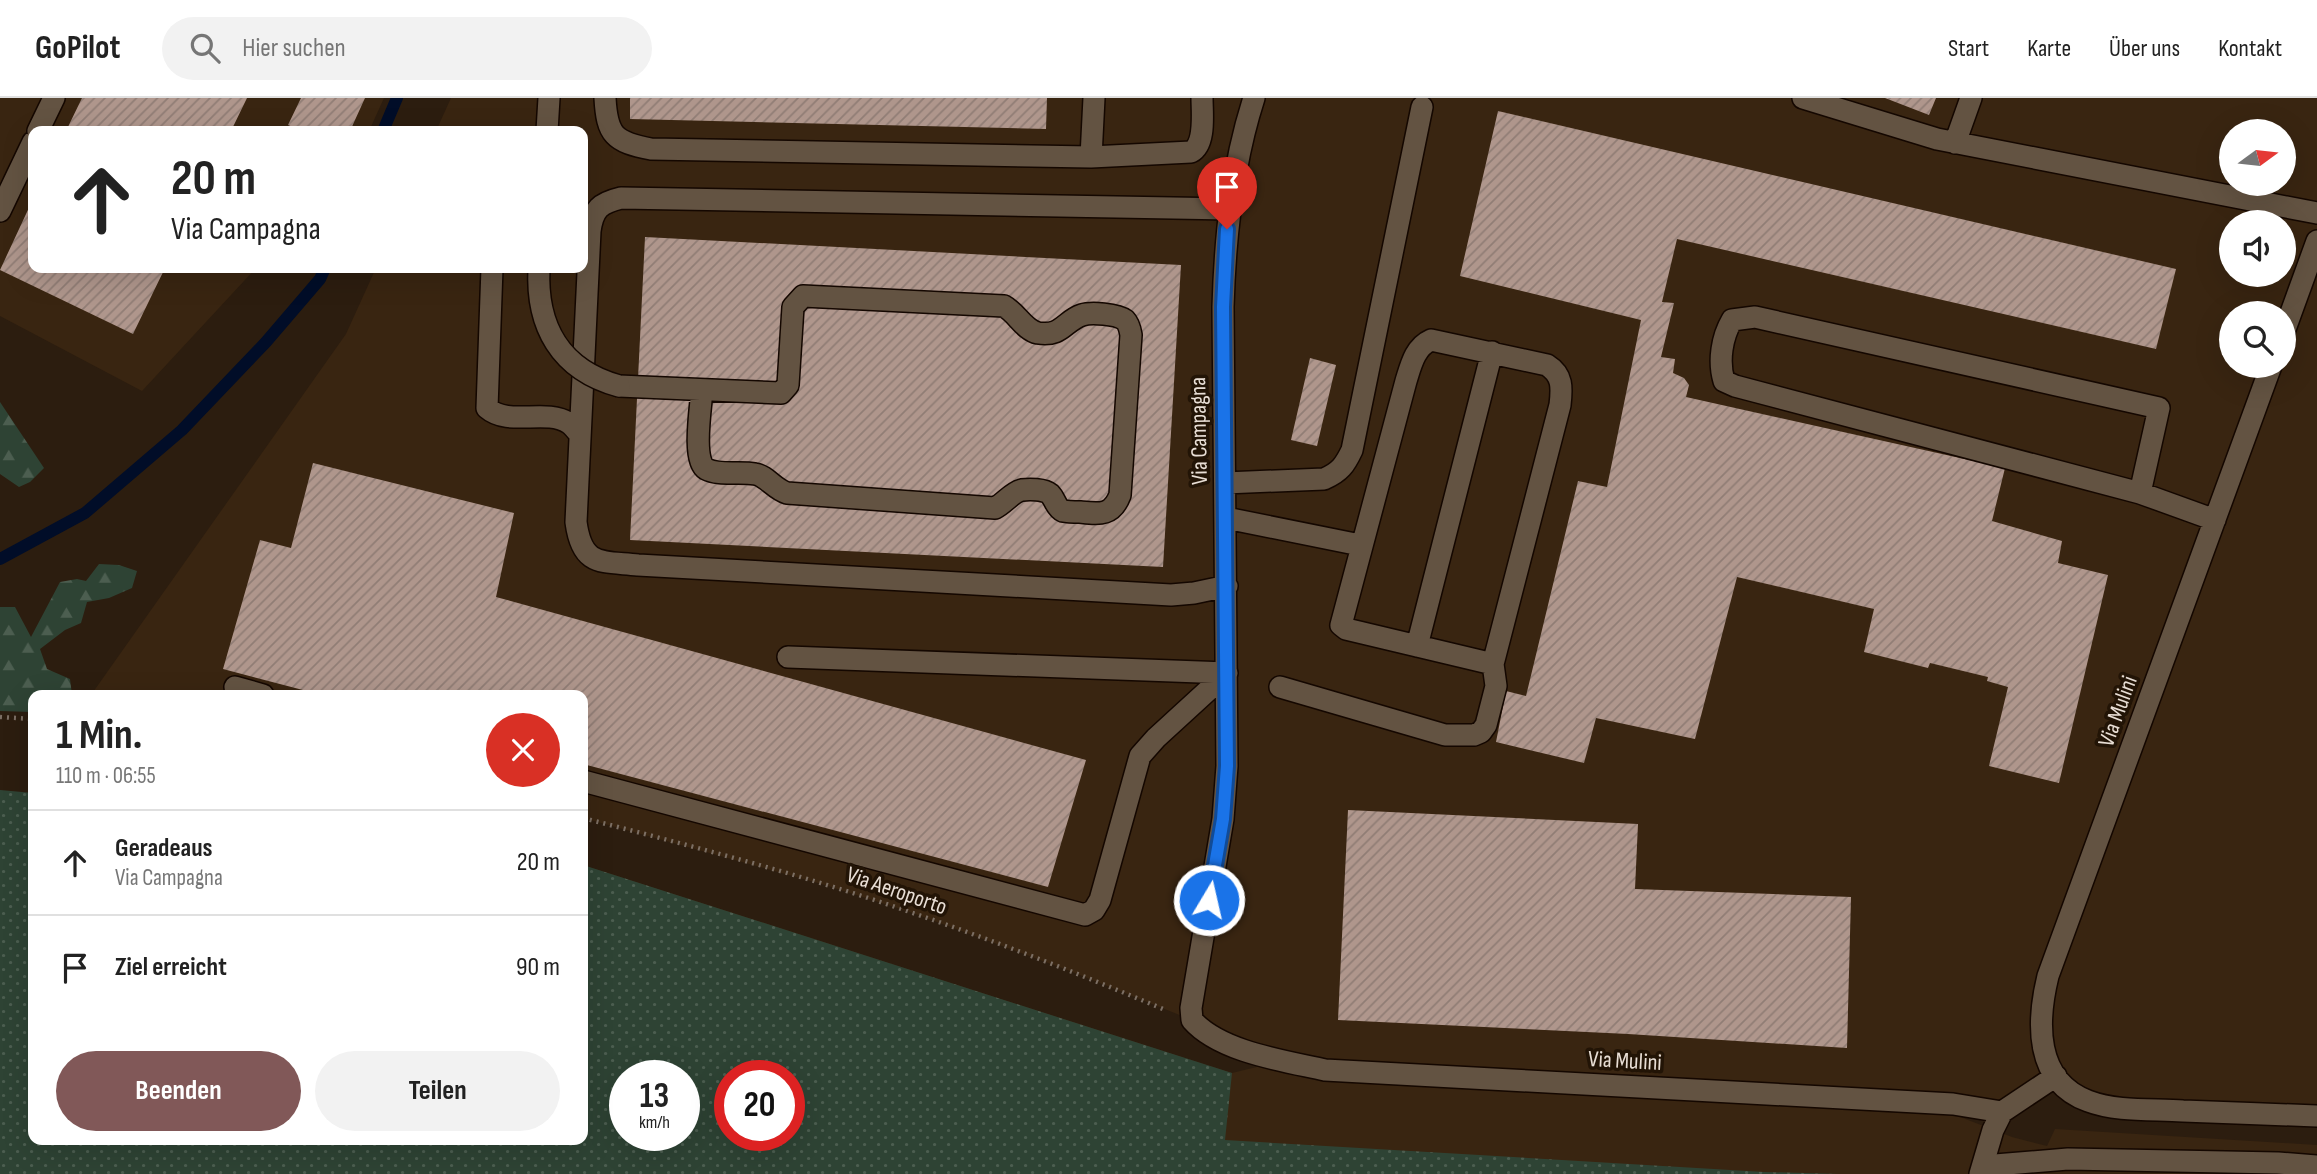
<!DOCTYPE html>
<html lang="de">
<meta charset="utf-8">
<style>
body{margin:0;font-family:"Sofia Sans Condensed",sans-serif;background:#f2f2f2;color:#222;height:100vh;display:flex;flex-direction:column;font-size:26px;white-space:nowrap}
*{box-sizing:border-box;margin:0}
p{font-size:23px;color:#767676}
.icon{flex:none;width:38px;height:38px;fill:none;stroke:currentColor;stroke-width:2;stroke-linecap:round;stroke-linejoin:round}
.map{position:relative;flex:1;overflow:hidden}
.drawer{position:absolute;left:28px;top:592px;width:560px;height:455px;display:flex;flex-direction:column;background:#fff;border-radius:14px;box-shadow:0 7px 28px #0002}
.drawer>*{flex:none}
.guide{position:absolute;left:28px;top:28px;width:560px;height:147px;border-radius:14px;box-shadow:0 7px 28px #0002;background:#fff;color:#222;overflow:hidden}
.needle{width:46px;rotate:75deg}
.tools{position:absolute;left:2219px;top:21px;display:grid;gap:14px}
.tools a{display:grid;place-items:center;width:77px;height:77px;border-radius:50%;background:#fff;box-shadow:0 7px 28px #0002;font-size:35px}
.speed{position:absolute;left:609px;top:962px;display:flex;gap:14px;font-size:35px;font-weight:700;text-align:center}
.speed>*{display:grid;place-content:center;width:91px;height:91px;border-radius:50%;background:#fff;box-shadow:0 7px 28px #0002;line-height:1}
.speed small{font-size:18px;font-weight:400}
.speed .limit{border:10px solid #d22;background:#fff;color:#111}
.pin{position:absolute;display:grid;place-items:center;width:60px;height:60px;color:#fff;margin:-72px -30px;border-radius:50% 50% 50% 0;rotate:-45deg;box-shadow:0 0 7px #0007}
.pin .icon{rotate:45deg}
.me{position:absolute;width:77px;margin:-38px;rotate:9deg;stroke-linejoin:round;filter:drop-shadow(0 0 5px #0008)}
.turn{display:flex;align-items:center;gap:24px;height:147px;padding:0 28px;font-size:32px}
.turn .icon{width:91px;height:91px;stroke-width:2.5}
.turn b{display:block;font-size:49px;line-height:60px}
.round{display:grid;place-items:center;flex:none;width:74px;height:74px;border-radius:37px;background:#f2f2f2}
.summary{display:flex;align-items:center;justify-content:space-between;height:119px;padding:0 28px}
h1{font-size:42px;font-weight:700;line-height:52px}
.cta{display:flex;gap:14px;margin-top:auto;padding:14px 28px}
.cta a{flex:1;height:80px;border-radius:42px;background:#815858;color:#fff;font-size:28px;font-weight:700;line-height:80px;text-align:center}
.cta a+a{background:#f2f2f2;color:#222}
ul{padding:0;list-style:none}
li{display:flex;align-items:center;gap:21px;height:105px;padding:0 28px;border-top:2px solid #e0e0e0}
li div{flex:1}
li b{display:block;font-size:26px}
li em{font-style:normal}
header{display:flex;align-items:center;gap:42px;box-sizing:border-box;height:98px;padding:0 35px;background:#fff;border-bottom:2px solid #e0e0e0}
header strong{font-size:33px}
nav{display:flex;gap:38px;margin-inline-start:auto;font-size:24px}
.search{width:490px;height:63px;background:#f2f2f2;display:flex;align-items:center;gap:18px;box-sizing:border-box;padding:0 24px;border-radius:38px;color:#767676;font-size:26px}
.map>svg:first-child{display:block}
.built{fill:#392511;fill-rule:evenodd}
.grass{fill:url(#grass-dots);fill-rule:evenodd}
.forest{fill:url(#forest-firs)}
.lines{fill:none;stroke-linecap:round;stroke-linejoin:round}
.stream{stroke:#010d28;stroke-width:12}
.building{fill:url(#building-hatch)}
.minor-casing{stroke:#140700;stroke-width:24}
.path{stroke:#7c6f64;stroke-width:4.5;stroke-dasharray:2 5;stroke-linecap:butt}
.minor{stroke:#635342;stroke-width:21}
.minor-bridge-casing{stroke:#140700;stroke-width:24;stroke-linecap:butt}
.minor-bridge{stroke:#635342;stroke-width:21}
.route-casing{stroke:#114b97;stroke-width:18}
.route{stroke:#1a73e8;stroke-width:12}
.labels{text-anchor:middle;stroke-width:7;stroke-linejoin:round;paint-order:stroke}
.street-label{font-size:23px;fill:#e8ded5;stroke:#221406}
</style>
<header>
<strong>GoPilot</strong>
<div class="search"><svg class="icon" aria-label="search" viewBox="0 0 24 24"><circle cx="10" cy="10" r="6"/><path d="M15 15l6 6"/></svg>Hier suchen</div>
<nav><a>Start</a><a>Karte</a><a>Über uns</a><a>Kontakt</a></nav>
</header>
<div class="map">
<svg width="2317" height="1076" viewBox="0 0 2317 1076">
<defs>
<pattern id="grass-dots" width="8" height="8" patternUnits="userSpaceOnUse" patternTransform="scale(1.75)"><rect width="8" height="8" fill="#2e4334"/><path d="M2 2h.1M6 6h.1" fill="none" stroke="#4c5e50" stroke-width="1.8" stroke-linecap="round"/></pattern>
<pattern id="forest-firs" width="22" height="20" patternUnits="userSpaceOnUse" patternTransform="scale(1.75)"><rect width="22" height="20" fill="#2e4334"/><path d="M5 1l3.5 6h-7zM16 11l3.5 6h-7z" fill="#4c5e50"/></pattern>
<pattern id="building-hatch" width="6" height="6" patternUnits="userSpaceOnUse" patternTransform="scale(1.75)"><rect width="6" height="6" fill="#af968c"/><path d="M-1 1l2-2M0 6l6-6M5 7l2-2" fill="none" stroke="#907d75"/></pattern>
</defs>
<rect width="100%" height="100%" fill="#2c1d0f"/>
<!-- built -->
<path class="built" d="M0 0H384L369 33H33V170H256L142 293 0 218Z
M451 0H2317V1018L2121 1010 2056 978 2002 1014 1325 972 1192 922 1070 873 910 814 825 787 583 720V597H91L346 236 376 170H583V33H436ZM2231 33H2284V86H2231ZM2231 124H2284V177H2231ZM2231 215H2284V268H2231Z
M0 699 33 1041H583V767L1232 975 1265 967 1327 982 1955 1017 2012 1039 2047 1048 2055 1031 2317 1047V1076H0ZM625 978H684V1038H625ZM730 978H789V1038H730Z"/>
<!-- grass -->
<path class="grass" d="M0 692 33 695V1041H583V767L1232 975 1225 1042 1764 1074 1839 1076H0ZM625 978H684V1038H625ZM730 978H789V1038H730Z"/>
<!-- forest -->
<path class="forest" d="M0 304 44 370 30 384 19 389 0 376Z
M99 466 119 467 137 473 132 490 109 500 87 504 81 525 65 532 40 551 47 571 70 581 72 597H33V614L0 613V509H15L31 539 60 484 77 481 86 483Z"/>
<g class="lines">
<!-- stream -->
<path class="stream" d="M383 33 397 0
M0 461 85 415 182 332 266 244 320 181 325 170"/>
</g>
<!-- building -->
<path class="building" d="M82 0H247L231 33H66Z
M301 0H365L350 33H302L288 27Z
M630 0H1047L1046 31 630 21Z
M1885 0H1936L1929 17Z
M1498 13 2176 171 2156 251 1677 141 1662 204 1674 205 1661 259 1675 261 1673 275 1684 280 1689 287 1686 299 2005 370 1992 423 2062 443 2058 465 2108 477 2059 685 1989 668 2008 589 1987 583 1988 579 1930 565 1928 570 1864 554 1874 511 1737 479 1695 641 1596 620 1584 665 1496 644 1506 593 1526 598 1578 383 1607 389 1641 222 1460 178Z
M33 101V170H165L133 236 0 172Z
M645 139 1181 167 1163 469 630 442Z
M1310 260 1336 267 1317 348 1291 342Z
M313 365 514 415 496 499 1086 662 1048 789 583 666V597H322L223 571 260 442 291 450Z
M1348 712 1638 726 1635 791 1851 799 1847 950 1628 936 1338 922Z"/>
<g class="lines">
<!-- minor casing -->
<g class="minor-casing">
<path id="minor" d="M605 0C607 37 614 44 651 51L1091 59
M1094 0 1091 59 1191 54C1206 46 1202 15 1202 0
M1254 0C1232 68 1225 139 1223 209L1227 668 1223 721 1191 910 1192 922C1220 954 1285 963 1325 972L1953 1006 2002 1014 2056 978
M1803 0 1937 41 2317 115
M38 33 54 0
M547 33 549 0
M1955 45 1971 0
M0 113 33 44
M492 170 487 310C509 329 545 310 569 325 573 328 577 333 580 337
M2284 234 2317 143
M2271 268 2048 878C2037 923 2034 983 2088 1003 2117 1014 2152 1011 2183 1013 2228 1015 2272 1016 2317 1018
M619 288 781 295 788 287 793 209 803 198 1004 208C1017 215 1024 232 1038 235 1062 239 1064 223 1082 217 1091 214 1117 216 1125 222 1129 226 1130 231 1131 237L1120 397C1112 418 1100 416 1080 414 1075 414 1068 414 1063 413 1056 410 1055 401 1050 396 1044 391 1029 391 1022 392 1012 394 1005 405 995 410L787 395C774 391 767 378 755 376 740 373 719 378 706 371 692 363 701 308 702 292
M1225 385 1324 381C1340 374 1345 367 1352 352L1422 9
M2140 395 2159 310 1755 219 1732 222C1722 239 1718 263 1724 283L1735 288 2140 395 2215 422
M1226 420 1360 447
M1227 488 1194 495 1171 497 638 467C601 463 582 469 576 424L590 133C593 111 600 105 621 100L1230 111
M1417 548 1492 254
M788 559 1227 575
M235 589 263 597
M1280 589 1445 637H1474L1481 634 1486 627 1496 588 1493 566 1560 307C1562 290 1563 277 1547 267L1431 242C1415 249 1411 267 1406 283L1341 527 1346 531 1493 566
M583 683 1085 817 1094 812 1100 802 1140 658 1156 640 1227 575
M1983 1068 2068 1061 2278 1065 2317 1068
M1980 1076 1993 1032 2002 1014"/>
</g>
<!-- path -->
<path class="path" d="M0 619 33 621
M583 720C692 748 803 777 910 814 995 843 1080 876 1163 911"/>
<!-- minor -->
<use href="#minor" class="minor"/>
<!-- minor-bridge casing -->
<g class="minor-bridge-casing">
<path id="minor-bridge" d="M539 170C536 228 560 272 619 288"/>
</g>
<!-- minor-bridge -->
<use href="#minor-bridge" class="minor-bridge"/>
</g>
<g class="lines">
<!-- route casing -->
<g class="route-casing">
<path id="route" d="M1209 802 1223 721 1227 668 1223 209 1227 131"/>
</g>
<!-- route -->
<use href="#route" class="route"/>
</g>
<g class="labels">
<!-- street labels -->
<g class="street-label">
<text transform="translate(1198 333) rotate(-91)" y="8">Via Campagna</text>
<text transform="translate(2117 613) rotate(-70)" y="8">Via Mulini</text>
<text transform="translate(897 792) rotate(19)" y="8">Via Aeroporto</text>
<text transform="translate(1625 962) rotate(3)" y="8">Via Mulini</text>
</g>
</g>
</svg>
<div class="tools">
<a><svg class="needle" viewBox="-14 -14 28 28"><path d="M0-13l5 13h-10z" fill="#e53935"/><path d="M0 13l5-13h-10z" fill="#767676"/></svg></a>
<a><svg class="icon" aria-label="sound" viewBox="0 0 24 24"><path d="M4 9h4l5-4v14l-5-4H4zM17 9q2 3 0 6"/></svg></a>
<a><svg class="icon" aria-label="search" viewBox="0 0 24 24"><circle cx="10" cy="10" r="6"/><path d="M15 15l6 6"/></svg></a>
</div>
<div class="speed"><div>13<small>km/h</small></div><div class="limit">20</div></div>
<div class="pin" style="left:1227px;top:131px;background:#d93025"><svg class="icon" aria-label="arrive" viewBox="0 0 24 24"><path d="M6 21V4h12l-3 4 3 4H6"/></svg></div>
<svg class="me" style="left:1209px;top:802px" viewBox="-20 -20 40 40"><circle r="17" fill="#1a73e8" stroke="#fff" stroke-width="3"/><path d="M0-11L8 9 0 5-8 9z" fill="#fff"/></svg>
<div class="guide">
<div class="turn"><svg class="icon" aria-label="ahead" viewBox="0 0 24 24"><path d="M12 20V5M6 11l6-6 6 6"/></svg><div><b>20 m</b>Via Campagna</div></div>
</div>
<section class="drawer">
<div class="summary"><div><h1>1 Min.</h1><p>110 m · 06:55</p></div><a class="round" style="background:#d93025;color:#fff"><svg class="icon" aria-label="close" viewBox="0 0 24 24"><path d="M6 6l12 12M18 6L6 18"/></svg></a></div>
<ul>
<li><svg class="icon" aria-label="ahead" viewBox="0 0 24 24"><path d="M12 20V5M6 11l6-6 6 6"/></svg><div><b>Geradeaus</b><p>Via Campagna</p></div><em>20 m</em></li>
<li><svg class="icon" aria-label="arrive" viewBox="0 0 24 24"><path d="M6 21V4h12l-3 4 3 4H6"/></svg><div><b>Ziel erreicht</b></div><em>90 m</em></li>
</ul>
<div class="cta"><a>Beenden</a><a>Teilen</a></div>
</section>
</div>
